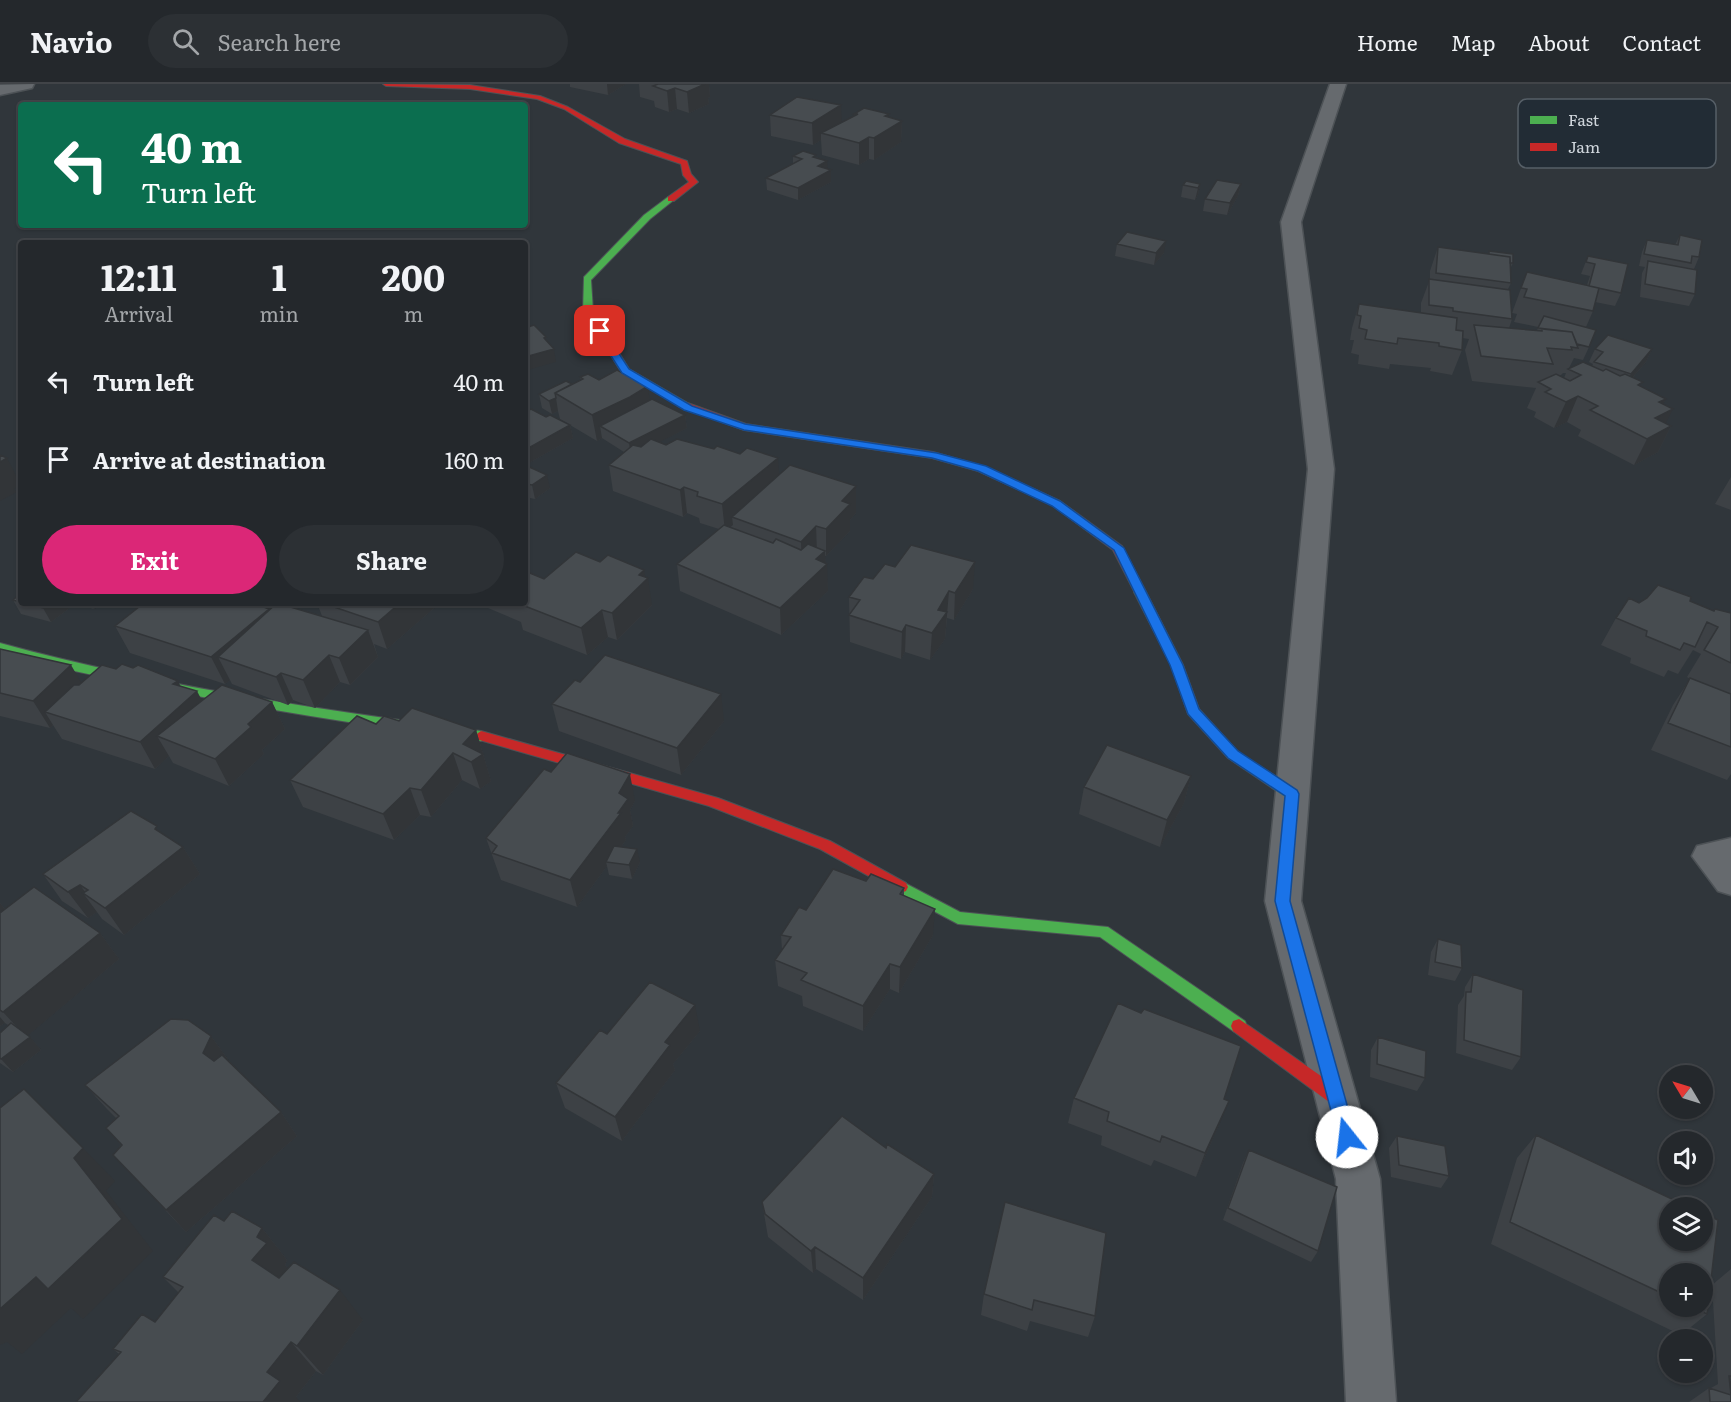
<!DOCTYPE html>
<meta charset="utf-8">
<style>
body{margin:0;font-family:Literata,serif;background:#2c3034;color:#f1f3f6;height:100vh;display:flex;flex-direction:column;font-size:22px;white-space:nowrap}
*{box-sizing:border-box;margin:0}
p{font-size:20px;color:#a3a6a9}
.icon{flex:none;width:33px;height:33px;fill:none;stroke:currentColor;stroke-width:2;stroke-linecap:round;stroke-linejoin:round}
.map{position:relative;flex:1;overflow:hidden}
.details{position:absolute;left:18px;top:156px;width:510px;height:366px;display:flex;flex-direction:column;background:#24282c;border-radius:6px;box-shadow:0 2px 4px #0004,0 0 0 2px #414448}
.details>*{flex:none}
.guide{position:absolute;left:18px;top:18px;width:510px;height:126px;border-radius:6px;box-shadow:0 2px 4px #0004,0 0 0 2px #414448;background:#0b6e4f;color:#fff;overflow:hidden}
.needle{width:39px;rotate:308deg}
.fabs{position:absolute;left:1659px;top:981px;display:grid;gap:12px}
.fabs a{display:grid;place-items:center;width:54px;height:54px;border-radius:50%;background:#24282c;box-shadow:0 2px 4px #0004,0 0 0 2px #414448;font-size:30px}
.pin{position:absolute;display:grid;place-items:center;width:51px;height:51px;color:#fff;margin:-26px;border-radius:12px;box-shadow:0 3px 9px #0006}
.me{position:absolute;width:66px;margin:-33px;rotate:344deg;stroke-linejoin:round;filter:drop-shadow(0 0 4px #0008)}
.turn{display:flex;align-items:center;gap:21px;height:126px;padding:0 24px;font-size:27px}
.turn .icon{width:78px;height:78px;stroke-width:2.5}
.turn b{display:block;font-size:42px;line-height:51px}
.eta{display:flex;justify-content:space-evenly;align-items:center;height:102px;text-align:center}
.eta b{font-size:36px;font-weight:700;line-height:42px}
.action{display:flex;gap:12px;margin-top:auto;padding:12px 24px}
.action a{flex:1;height:69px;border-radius:36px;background:#db2777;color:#fff;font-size:24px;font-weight:700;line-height:69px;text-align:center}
.action a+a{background:#2c3034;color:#f1f3f6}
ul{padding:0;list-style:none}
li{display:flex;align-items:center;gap:18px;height:78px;padding:0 24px}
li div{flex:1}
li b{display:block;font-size:22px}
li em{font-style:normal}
header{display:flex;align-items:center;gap:36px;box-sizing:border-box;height:84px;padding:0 30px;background:#24282c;border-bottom:2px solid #414448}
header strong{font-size:28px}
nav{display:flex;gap:33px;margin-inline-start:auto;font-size:21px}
.search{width:420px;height:54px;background:#2c3034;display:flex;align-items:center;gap:15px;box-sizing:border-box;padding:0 21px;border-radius:33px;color:#a3a6a9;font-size:22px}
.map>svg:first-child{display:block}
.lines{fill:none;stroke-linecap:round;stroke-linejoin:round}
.street-casing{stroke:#4d5256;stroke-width:3}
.fast-casing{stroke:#4d5256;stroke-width:2}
.jam-casing{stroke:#4d5256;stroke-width:2}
.street{fill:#666a6e;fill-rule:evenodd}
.fast{fill:#4caf50;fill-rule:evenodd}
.jam{fill:#c62828;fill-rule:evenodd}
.wall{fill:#3d4145;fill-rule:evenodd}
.shaded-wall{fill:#323538}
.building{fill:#474c50;stroke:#323538;stroke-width:1.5}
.route{fill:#1a73e8;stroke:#114b97;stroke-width:1.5}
.key{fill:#222c35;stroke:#565f67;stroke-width:1.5}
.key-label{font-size:16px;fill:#d0d6dc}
</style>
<header>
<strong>Navio</strong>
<div class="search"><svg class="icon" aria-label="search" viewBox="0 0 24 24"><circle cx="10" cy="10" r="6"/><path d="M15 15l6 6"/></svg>Search here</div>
<nav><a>Home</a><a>Map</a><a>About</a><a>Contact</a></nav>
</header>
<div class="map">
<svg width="1731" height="1318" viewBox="0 0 1731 1318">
<rect width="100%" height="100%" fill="#30363b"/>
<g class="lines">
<!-- street casing -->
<g class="street-casing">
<path id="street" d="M34 0 32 4 0 11V1Z
M1330 0H1346L1301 138 1334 385 1301 817 1380 1095 1396 1318H1346L1336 1095 1265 817 1308 385 1281 138Z
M1731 754V811L1718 807 1692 772 1697 762Z"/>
</g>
<!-- fast casing -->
<g class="fast-casing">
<path id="fast" d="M668 113 675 115 650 135 591 196 593 227 629 285 686 318 687 320 682 323 622 289 583 227 584 193 644 131Z
M1140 504 1146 508 1183 581 1199 625 1238 668 1297 706 1299 710 1297 714H1287L1228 674 1188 630 1171 581 1134 508Z
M0 559C157 602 320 626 481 647L488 652 481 657C369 642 257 625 147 602 98 592 48 583 0 567Z
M901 797 960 828 1108 843 1245 937 1247 942 1245 947 1239 949 1233 947 1100 853 958 840 896 807 894 803 896 799Z"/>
</g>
<!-- jam casing -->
<g class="jam-casing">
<path id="jam" d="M383 0 470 1 540 12 568 23 625 55 687 77 691 90 698 98 674 117H668V113L689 98 683 91 681 80 619 59 564 25 537 15 470 5 386 2Z
M682 317 746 340 933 368 986 383 1060 417 1122 462 1146 508 1144 511H1136L1113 466 1052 421 978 387 932 374 744 346 678 322 677 320Z
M481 647 718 714 830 757 906 799 908 803 906 807 901 809 896 807 820 765 709 722 476 655 474 652Z
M1239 935 1341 1006 1344 1012 1341 1018 1335 1020 1329 1018 1233 947 1231 942 1233 937Z"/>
</g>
<!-- street -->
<use href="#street" class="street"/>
<!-- fast -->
<use href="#fast" class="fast"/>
<!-- jam -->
<use href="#jam" class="jam"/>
</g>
<!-- wall -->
<path class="wall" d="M570 0H626L608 11 570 3Z
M639 0H709L710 13 708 14 709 20 689 29 677 25 669 28 655 23 654 17 640 13Z
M854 30 889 33 902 37 901 58 874 76 869 75 859 81 822 71 821 56 813 61 771 52 770 31 842 39 854 32Z
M793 72 816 73 827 77V85L831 98 798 116 767 106 766 94 793 80Z
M1200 100 1198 111 1195 116 1181 113 1183 101Z
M1241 100 1238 112 1227 131 1203 127 1205 115Z
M1680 151 1699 173 1694 185 1695 210 1689 222 1640 213 1642 189 1645 183 1639 182 1642 168 1647 156 1675 161Z
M1117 160 1164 169 1154 181 1115 172Z
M1438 163 1488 170 1489 167 1513 179 1510 185 1511 199 1508 205 1512 235 1509 244 1537 247 1538 243 1514 238 1517 230 1512 229 1527 188 1587 201 1590 192 1581 190 1588 172 1621 209 1615 222 1595 218 1593 227 1586 243 1589 263 1583 276 1574 274 1569 284 1592 282 1593 280 1589 278 1595 265H1652L1646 278 1633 293 1641 303 1666 315 1663 320 1666 339 1671 342 1658 368 1634 381 1578 352 1581 346 1567 338 1554 344 1534 333 1536 328 1527 324 1536 304 1472 297 1465 266 1469 255 1462 254V266L1452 291 1430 287 1431 284 1390 280 1389 285 1358 280 1359 271 1351 269 1354 256H1350L1352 244 1359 220 1421 229V219L1430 195V187ZM1563 289H1566L1564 294 1559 291H1561Z
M580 293 599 296 685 331 687 344 659 358 666 361 779 391 856 402V429L850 436V447L826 472H825L828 507 781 551 680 507 677 480 719 445 700 439 699 434 687 429 683 433 613 407 609 381 624 368 602 354 597 357 570 341 573 354 527 380 525 379V328L546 333 569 340 560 335 558 327 552 330 542 324 539 310 572 300 581 296Z
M525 381 550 404 535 415 530 414 525 417Z
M1731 393V426L1715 420Z
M600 478 652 521 617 556 608 553 587 571 523 546 521 538 488 524 486 519H525L544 495Z
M895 483 973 505 954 536 947 534 945 555 930 576 905 568 901 575 850 558 849 513 873 495Z
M21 509V519H101L94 525 75 520 51 538 21 530 13 516Z
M1647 514 1690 517 1714 527 1731 529V690L1727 696 1651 666 1673 621 1690 595 1687 593 1701 570 1693 566 1678 590 1668 586 1664 593 1630 579 1631 574 1601 561 1616 534 1639 519Z
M273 519H278L322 532 317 519H440L387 565 374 560 378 573 350 601 340 598 315 624 293 616 288 621 232 600 230 596 225 600 130 569 115 542 269 525V526L276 520Z
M0 565 82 599 181 602 202 617 272 618 285 645 262 666 264 670 229 702 173 679 169 672 155 685 62 655 53 641 50 644 0 632Z
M552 620 724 637 681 691 559 647Z
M399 637 476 646 491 697 480 705 462 696 431 733 420 731 394 756 303 723 290 696 376 640Z
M1191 692 1184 719 1160 763 1079 730 1084 703Z
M635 717 630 726 633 742 625 753 626 756 621 763 640 778 632 795 609 791 607 782 577 823 501 796 486 754Z
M161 749 183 763 200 790 124 851 102 835 97 828 88 834 62 817 43 790Z
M866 797 904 804V812L933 851 899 909 890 905 863 947 803 922 802 912 778 902 775 876 782 866 781 851 806 826Z
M0 819 5 825 100 849 119 875 28 951 41 966 13 988 0 979V949L8 941 5 939 0 942Z
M1438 855 1462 884 1455 897 1428 891 1431 868Z
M1473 890 1521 973 1512 986 1456 969 1458 921 1464 912 1465 903Z
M700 947 673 980 675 986 622 1057 565 1024 556 999 607 950Z
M211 952 229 977 281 1028 297 1052 186 1148 113 1071 121 1061 106 1044 116 1034 107 1025 85 1001Z
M1378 953 1425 994 1417 1007 1370 993 1371 966Z
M1074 1014 1224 1015 1219 1041 1196 1093 1154 1076 1151 1082 1101 1061 1102 1052 1068 1039Z
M1536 1051 1691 1124H1670V1156H1702V1129L1718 1136 1707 1230 1681 1251 1491 1160 1517 1074ZM1670 1190H1702V1222H1670Z
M1397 1052 1449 1092 1441 1104 1391 1093 1389 1064Z
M886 1064 934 1090 932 1113 863 1216 816 1185 813 1189 768 1153 762 1118Z
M1249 1066 1318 1167 1311 1178 1223 1136 1243 1079Z
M1005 1118 1095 1232 1088 1253 1030 1237 1027 1247 981 1231 984 1210Z
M224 1137 262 1144 287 1176 285 1181 288 1185 363 1236 323 1291 316 1287 296 1313 119 1270 113 1265 155 1238 179 1209 163 1193Z
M1731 1185V1318H1689L1709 1304H1711L1718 1300 1712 1201Z"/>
<!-- shaded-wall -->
<path class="shaded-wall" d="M607 0H626L608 11Z
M699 0H709L710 13 708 14 709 20 689 29 687 8Z
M675 4 677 25 669 28 667 7Z
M841 21 842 43 821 49V56L813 61 812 39Z
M889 30 888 45 902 37 901 58 874 76V54L885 32Z
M869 53V75L859 81V59Z
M827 77 828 88 831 86V98L798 116V104L818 82Z
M1200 100 1198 111 1195 116 1198 104Z
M1241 100 1238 112 1227 131 1230 119Z
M1166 157 1164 169 1154 181 1156 169Z
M554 265 556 278 528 286 529 289 525 291V273Z
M1652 265 1646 278 1624 303 1631 290Z
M648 302 651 327 600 342 602 354 597 357 592 331Z
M1578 312 1567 338 1554 344 1566 318Z
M556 314 558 327 552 330 549 317Z
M1666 315 1656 334 1673 325 1662 347 1671 342 1658 368 1634 381 1647 355 1659 318Z
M685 331 687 344 631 373 629 359Z
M570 341 573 354 527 380 525 372V366Z
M7 374 21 401 14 405 17 408 0 417V378Z
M778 374 780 400 732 433 733 441 725 447 722 420Z
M547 391 550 404 535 415 532 401Z
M527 400 530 414 525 417V401Z
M856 402V429L850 436V447L826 472V445L842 417Z
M684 403 687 429 683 433 680 406Z
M816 442 817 469 802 484 801 458Z
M825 467 826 481 827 480 828 507 781 551 780 524 816 475Z
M975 478 973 505 954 536 955 509Z
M644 486 646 496 648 494 652 521 617 556 612 529 639 491Z
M949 507 945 555 930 576 932 549 938 526Z
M49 519H74L75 520 51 538 43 524Z
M90 519H101L94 525Z
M400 519H440L387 565 378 538Z
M269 525 280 552 218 573 230 596 225 600 211 573Z
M602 526 608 553 587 571 581 544Z
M906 541 905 568 901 575 902 548Z
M368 546 378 573 350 601 339 574Z
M329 571 340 598 315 624 303 596Z
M71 581 87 608 45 628 53 641 50 644 33 617Z
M281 589 293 616 288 621 276 593Z
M178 597 187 615 197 607 211 634 157 652 169 672 155 685 140 658 173 600Z
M721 610 724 637 681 691 677 664Z
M272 618 285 645 262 666 264 670 229 702 215 675 248 640Z
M476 646 491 697 480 705 471 678 463 660Z
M453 669 462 696 431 733 421 706Z
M630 690 635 717 630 726 633 742 625 753 626 756 610 778H606L607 782 577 823 570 796 618 729 619 709Z
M1191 692 1184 719 1160 763 1167 736Z
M410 704 420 731 394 756 383 730Z
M183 763 200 790 124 851 105 824Z
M637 765 640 778 632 795 629 781Z
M80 801 88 812 83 809 97 828 88 834 68 808Z
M0 819 12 834 0 844Z
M935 825 933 851 899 909 900 883Z
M100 849 119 875 26 953 3 928Z
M890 880V905L863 947V922Z
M695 921 700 947 673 980 675 986 622 1057 615 1033 665 958Z
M0 933 5 939 0 942Z
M211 952 229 977 220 994 203 969Z
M30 953 41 966 13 988 1 975Z
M1229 1017 1219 1041 1196 1093 1205 1069Z
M281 1028 297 1052 186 1148 166 1126Z
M83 1064 115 1097 106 1107 153 1167 83 1235 71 1224 22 1270 7 1258 0 1261V1225L74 1074Z
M934 1090 932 1113 863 1216V1194Z
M262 1144 287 1176 285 1181 292 1190 278 1207 252 1176 257 1153Z
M815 1163 816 1185 813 1189 811 1167Z
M340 1206 363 1236 323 1291 297 1262Z
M291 1258 316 1287 296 1313 300 1318H263L267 1288Z"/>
<!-- building -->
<path class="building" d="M658 0H705L687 8 675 4 667 7 653 2Z
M797 13 841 21 812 39 770 31Z
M864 24 889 30 885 32 902 37 874 54 869 53 859 59 821 49 858 30H854Z
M803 67 816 71 813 73 827 77 818 82 831 86 798 104 766 94 802 75 793 72Z
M1217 96 1241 100 1230 119 1205 115Z
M1186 97 1200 100 1198 104 1183 101Z
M1127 148 1166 157 1156 169 1117 160Z
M1680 151 1702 156 1699 173 1692 172 1691 179 1644 170 1647 156 1678 161Z
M1438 163 1510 173 1511 199 1436 189Z
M1489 167 1513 170V179H1510V173L1489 170Z
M1588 172 1628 180 1621 209 1589 202 1595 180 1586 178Z
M1648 177 1697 186 1695 210 1645 200Z
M1527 188 1599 204 1593 227 1524 213 1527 205 1521 204Z
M1429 195 1510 206 1512 235 1453 227V224L1429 221Z
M1359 220 1457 234 1456 246 1463 247 1462 266 1439 262V259L1398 254 1397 260 1365 255 1367 246 1359 244 1361 232 1357 231Z
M1544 232 1596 246 1589 263 1577 260 1572 248 1538 244Z
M534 241 546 253 544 254 554 265 525 273V244Z
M1474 241 1542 247V245L1572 248 1578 264 1571 263 1572 266 1547 264 1553 280 1481 272Z
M1608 251 1652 265 1631 290 1594 278 1603 268 1595 265Z
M1583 278 1603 287 1606 285 1620 292 1625 290 1643 298 1638 301 1666 315 1659 318 1673 325 1655 334 1671 342 1647 355 1590 326 1598 322 1578 312 1566 318 1545 308 1551 305 1538 298 1556 290 1570 297 1581 291 1568 285Z
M617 286 648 302 630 313 592 331 555 309 583 295 580 293 588 290 599 296Z
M566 297 572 300 555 309 556 314 549 317 539 310Z
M652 315 685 331 629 359 600 342Z
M531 325 546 333 550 331 570 341 525 366V328Z
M651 355 666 361 677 355 714 365 717 362 740 370 747 364 778 374 722 420 697 412 698 408 684 403 680 406 609 381 633 361 641 363Z
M0 371 7 374 0 378Z
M525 381 547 391 532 401 527 400 525 401Z
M790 381 856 402 842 417 850 420 826 445 816 442 801 458 732 433Z
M724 441 773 459 776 455 801 466 808 460 825 467 816 475 827 480 780 524 677 480Z
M911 461 975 478 955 509 949 507 938 526 947 528 932 549 906 541 902 548 849 531 860 516 849 513 864 493 873 495 885 480 895 483Z
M576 468 600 478 608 471 644 486 639 491 648 494 612 529 602 526 581 544 517 519H525V487L544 495Z
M1658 501 1691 513 1690 517 1714 527 1715 525 1731 529V579L1704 566 1718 543 1707 538 1695 563 1684 559 1680 566 1646 552 1647 547 1616 534 1629 514 1639 519 1647 514Z
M21 509V518L13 516Z
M25 519H49L43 524Z
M144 519H253L269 525 211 573 115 542Z
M277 519 368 546 339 574 329 571 303 596 281 589 276 593 218 573Z
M334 519H400L378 538 334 523 338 520Z
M0 565 71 581 33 617 0 609Z
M605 571 721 610 677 664 552 620 575 596 580 598Z
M122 580 133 584 138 581 178 597 173 600 197 607 140 658 45 628 74 601H79L102 581 116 585Z
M1690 594 1731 610V663L1668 639Z
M222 601 272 618 248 640 251 643 215 675 157 652Z
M412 624 476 646 463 660 483 670 471 678 453 669 421 706 410 704 383 730 290 696 357 632 376 640 384 632 399 637Z
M1107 661 1191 692 1167 736 1084 703Z
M567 669 630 690 619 709 628 715 618 729H621L570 796 492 769 497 762 486 754 544 685 551 688Z
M131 727 157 742 155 745 183 763 105 824 83 809 88 806 80 801 68 808 43 790Z
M614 762 637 765 629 781 606 778Z
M833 785 866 797 871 790 904 804 900 810 935 825 900 883 890 880 863 922 801 896 807 889 775 876 791 853 781 851 799 823 806 826Z
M34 803 100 849 3 928 0 926V829Z
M1438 855 1461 861 1462 884 1435 878Z
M1473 890 1523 906 1521 973 1464 956 1466 908H1471Z
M650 898 695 921 665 958 670 961 615 1033 556 999 600 946 607 950Z
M1118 919 1141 929 1144 925 1241 962 1224 1015 1229 1017 1205 1069 1162 1052 1160 1058 1107 1037 1109 1028 1074 1014Z
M171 935 188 936 211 952 203 969 214 977 222 971 281 1028 166 1126 113 1071 122 1061 106 1044 119 1032 85 1001Z
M11 939 30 953 1 975 0 974V949Z
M1378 953 1426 967 1425 994 1377 980Z
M24 1005 83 1064 74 1074 122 1135 48 1205 36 1193 0 1225V1024Z
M842 1032 886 1064 887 1060 934 1090 863 1194 815 1163 811 1167 765 1130 762 1118Z
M1536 1051 1691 1124H1670V1156H1702V1129L1718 1136 1707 1230 1690 1222H1702V1190H1670V1213L1510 1138Z
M1397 1052 1445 1062 1449 1092 1399 1081Z
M1249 1066 1337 1103 1318 1167 1228 1124Z
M1005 1118 1106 1149 1095 1232 1034 1216 1032 1226 984 1210Z
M232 1127 262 1144 257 1153 267 1159 252 1176 279 1194 294 1178 340 1206 297 1262 291 1258 267 1288 280 1297 263 1318H76L121 1268 113 1265 142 1230 155 1238 183 1203 163 1193 214 1131 224 1137Z
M1729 1292H1731V1318H1710L1709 1304 1731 1311Z"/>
<!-- route -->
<path class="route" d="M597 245H603L629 285 692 322 745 340 937 369 986 382 1060 417 1124 464 1183 581 1199 625 1238 667 1297 706 1299 710 1290 817 1356 1053 1353 1059 1347 1062 1340 1059 1338 1053 1275 817 1285 712 1228 674 1188 630 1170 581 1114 466 1052 422 978 387 932 374 744 346 684 326 622 289 595 247Z"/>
<!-- legend -->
<rect x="1518" y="15" width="198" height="69" rx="9" class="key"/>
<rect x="1530" y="32" width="27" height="8" fill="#4caf50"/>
<rect x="1530" y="59" width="27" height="8" fill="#c62828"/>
<g class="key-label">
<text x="1568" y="42">Fast</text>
<text x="1568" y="69">Jam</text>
</g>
</svg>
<div class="fabs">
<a><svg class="needle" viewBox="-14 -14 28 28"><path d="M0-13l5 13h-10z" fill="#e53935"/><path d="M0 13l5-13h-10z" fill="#a3a6a9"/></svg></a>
<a><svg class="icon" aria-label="sound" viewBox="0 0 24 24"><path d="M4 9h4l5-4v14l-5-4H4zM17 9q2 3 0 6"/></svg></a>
<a><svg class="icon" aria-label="layers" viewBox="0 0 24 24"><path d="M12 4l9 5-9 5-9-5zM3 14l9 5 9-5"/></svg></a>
<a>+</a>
<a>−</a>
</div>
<div class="pin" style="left:600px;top:247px;background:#d93025"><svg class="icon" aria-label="arrive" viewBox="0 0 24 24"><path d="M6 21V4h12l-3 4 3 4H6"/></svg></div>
<svg class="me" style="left:1347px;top:1053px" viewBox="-20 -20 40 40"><circle r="19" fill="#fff"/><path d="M0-13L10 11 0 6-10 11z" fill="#1a73e8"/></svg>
<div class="guide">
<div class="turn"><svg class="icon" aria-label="left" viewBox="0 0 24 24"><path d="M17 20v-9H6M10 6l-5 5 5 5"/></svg><div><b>40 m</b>Turn left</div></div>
</div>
<section class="details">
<div class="eta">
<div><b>12:11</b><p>Arrival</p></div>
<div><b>1</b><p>min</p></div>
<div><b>200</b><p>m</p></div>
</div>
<ul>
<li><svg class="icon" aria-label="left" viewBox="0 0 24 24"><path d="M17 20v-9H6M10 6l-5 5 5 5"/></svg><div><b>Turn left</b></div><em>40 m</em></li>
<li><svg class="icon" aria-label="arrive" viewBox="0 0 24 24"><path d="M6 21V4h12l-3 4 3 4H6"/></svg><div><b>Arrive at destination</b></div><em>160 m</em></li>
</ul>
<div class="action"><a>Exit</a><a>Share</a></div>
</section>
</div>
